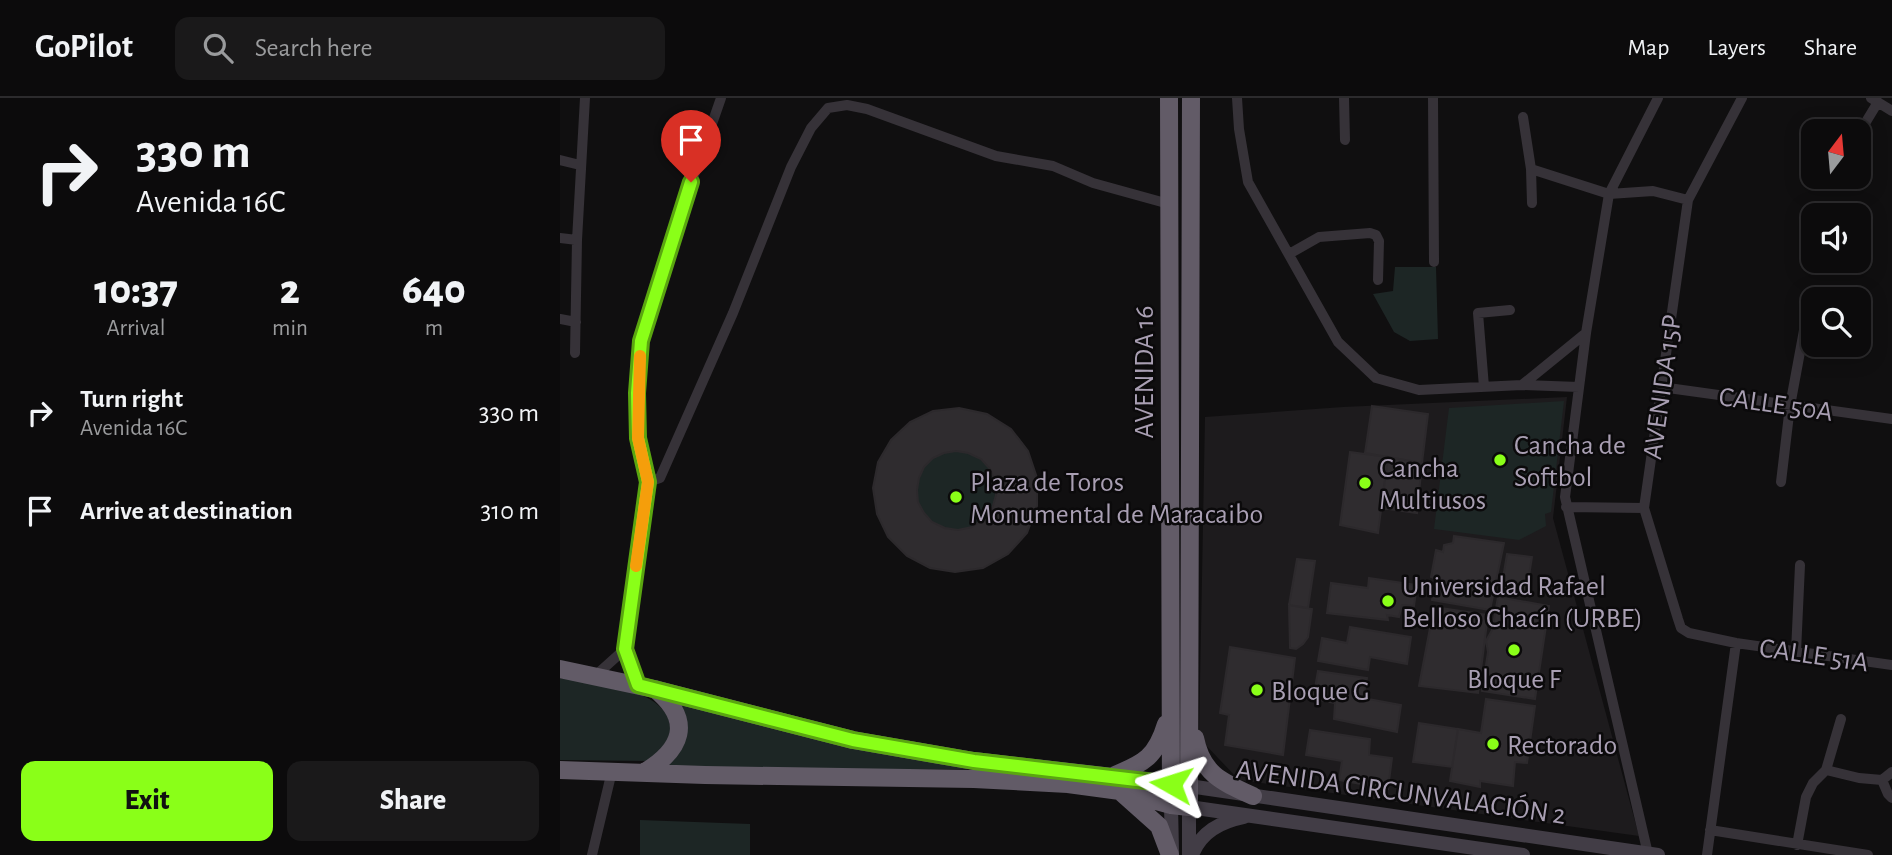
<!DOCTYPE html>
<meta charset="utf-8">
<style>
body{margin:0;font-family:"Alegreya Sans",sans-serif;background:#1a191a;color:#f1f3f6;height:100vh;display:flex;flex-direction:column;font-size:26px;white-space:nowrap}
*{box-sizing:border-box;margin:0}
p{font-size:23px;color:#9a9b9d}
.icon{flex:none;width:38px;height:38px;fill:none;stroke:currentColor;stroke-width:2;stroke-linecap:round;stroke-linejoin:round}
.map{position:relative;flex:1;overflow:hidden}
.sheet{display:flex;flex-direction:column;background:#0c0b0c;width:560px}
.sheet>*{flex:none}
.hud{background:#0c0b0c;color:#f1f3f6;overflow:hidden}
.needle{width:46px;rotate:16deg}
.buttons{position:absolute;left:1241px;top:21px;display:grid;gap:14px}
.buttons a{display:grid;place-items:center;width:70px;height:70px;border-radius:14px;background:#0c0b0c;box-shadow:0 4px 18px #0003,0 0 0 2px #2c2b2d;font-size:35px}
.pin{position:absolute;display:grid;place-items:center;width:60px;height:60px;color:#fff;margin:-72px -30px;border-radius:50% 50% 50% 0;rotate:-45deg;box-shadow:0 0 7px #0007}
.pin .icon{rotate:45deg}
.me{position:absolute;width:77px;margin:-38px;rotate:276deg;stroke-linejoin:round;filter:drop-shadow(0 0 5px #0008)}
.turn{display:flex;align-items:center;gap:24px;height:147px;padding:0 21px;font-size:32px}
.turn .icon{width:91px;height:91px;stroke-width:2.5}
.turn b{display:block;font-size:49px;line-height:60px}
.eta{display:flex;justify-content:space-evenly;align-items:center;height:119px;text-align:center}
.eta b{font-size:42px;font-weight:800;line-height:49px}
.primary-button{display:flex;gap:14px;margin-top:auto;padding:14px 21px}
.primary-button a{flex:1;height:80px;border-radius:14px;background:#8aff18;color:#111;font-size:28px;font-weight:800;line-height:80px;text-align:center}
.primary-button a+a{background:#1a191a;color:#f1f3f6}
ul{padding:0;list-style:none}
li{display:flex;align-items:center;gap:21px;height:98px;padding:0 21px}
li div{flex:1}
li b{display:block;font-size:26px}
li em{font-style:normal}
header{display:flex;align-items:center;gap:42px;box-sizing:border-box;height:98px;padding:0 35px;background:#0c0b0c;border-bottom:2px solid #2c2b2d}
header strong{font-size:33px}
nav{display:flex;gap:38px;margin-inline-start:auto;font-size:24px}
.search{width:490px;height:63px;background:#1a191a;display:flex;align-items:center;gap:18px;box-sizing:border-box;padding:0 24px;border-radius:14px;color:#9a9b9d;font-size:26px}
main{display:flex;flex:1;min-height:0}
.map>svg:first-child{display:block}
.built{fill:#1d1b1d}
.green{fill:#1d2625}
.building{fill:#2f2c2f;stroke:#2c292c;stroke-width:2;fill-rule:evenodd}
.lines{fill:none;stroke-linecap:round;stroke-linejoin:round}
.street{stroke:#363238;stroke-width:10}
.secondary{stroke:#423d46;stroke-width:14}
.highway{stroke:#625b67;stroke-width:18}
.route-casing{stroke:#5aa610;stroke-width:18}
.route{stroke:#8aff18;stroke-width:12}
.slow{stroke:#f59e0b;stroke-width:12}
.poi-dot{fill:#8aff18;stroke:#0b0a0b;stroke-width:2.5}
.labels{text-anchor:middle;stroke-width:5;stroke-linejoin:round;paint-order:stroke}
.street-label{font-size:28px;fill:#a99fb3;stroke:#0b0a0b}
.poi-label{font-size:28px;fill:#a99fb3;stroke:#0b0a0b;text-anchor:start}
</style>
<header>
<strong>GoPilot</strong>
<div class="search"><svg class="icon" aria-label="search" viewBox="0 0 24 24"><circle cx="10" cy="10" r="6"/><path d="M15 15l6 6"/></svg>Search here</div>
<nav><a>Map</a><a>Layers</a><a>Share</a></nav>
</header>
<main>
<section class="sheet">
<div class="hud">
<div class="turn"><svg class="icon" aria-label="right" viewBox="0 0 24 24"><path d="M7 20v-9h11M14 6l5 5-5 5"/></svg><div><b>330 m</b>Avenida 16C</div></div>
</div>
<div class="eta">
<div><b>10:37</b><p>Arrival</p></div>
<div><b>2</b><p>min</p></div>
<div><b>640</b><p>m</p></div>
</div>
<ul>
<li><svg class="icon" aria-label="right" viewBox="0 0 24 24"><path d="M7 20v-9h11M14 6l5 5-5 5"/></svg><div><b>Turn right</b><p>Avenida 16C</p></div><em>330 m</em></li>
<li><svg class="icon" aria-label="arrive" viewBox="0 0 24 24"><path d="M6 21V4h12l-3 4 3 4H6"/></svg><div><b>Arrive at destination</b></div><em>310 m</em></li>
</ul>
<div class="primary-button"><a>Exit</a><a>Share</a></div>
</section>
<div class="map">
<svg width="1332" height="757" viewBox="0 0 1332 757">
<rect width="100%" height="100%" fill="#100f10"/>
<!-- built -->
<path class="built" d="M1007 299 993 420 1079 738 679 682 639 640 645 319 783 309Z"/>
<!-- green -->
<path class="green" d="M835 169H876L878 241 850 243 834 234 813 196 833 193Z
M1004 303 991 414 985 416 986 428 959 442 874 431 889 310Z
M373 313C388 317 444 326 452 333 475 353 477 381 477 408L423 470 395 474 370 470 318 364C333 337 344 327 373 313Z
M0 580C30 585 84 588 104 613 111 621 111 634 111 644L88 663 0 662Z
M116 604 279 646 408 671H104C132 647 122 636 116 604Z
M80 722 190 726V757H80Z"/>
<!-- building -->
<path class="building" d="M812 308 868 316 862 365 805 355Z
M399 310 427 316 451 331 468 353 477 380V408L467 435 448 456 423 470 395 474 370 470 347 458 328 439 317 416 313 390 318 364 331 342 350 324 373 313ZM396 353 408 355 421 361 430 371 435 384 436 397 432 411 423 421 412 429 398 432 385 430 372 424 364 415 358 404 357 392 359 380 364 369 373 360 384 355Z
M790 354 828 359 818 435 780 427Z
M828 359 862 365 857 415 821 410Z
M894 438 944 445 930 512 872 502 876 481 871 479 876 452 883 454 884 447 893 445Z
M947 456 972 459 966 496 941 492Z
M737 461 755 463 748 510 729 507Z
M809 480 857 487 854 508 842 507 839 519 827 517 828 522 767 515 771 485 808 490Z
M938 499 989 508 975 601 922 593 928 554 926 543 932 532Z
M729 507 752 511 748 539 743 546 736 551 730 550Z
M874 509 928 517 918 595 859 588Z
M790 529 851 539 847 566 810 559 808 572 758 563 762 540 787 545Z
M670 549 735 560 723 657 665 647 669 617 660 615Z
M758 573 807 580 803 600 841 607 837 634 774 621 775 605 753 601Z
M926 601 975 608 967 665 955 664 953 688 920 683V689L890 683 898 631 921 635Z
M859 625 898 631 892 669 853 664Z
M750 632 810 641 809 657 832 660 828 691 779 682 782 663 746 657Z"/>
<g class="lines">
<!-- street -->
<path class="street" d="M677 0 679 31 688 84 778 244 816 280 859 292 962 287 1026 235 1049 96 1098 0
M784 0 785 42
M873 0 874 164
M1182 0 1128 102 1084 410 1118 521 1121 530 1129 535 1176 545 1332 567
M1311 0 1332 13
M963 19 971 71 972 105
M1298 37 1318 4
M0 62 20 67
M971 71 1049 96 1093 93 1128 102
M0 140 17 142
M729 156 759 139 810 135 816 137 819 143 818 182
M0 221 16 224
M1026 235 1005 399 1088 756
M15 255 17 142 25 0
M962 287 1019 289
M924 289 918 215 950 212
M1101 289 1332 321
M88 384 100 380 173 215 231 69 251 30 268 10 287 7 307 11 436 58 493 68 533 85 609 106
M1221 384 1230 308 1245 227
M1006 409 1084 410
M1236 554 1240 467
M35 578 65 551
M78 587 65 551 88 384 78 340 81 244 110 146 161 0
M1266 672 1299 680 1322 682 1332 674
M1322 682 1328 696 1332 700
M1150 732 1308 757
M1237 747 1246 699 1253 685 1266 672 1281 621
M32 757 52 673
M1147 757 1176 545"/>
<!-- secondary -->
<path class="secondary" d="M629 688 1098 757
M611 707 612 754
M629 757V709L963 757
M632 757C641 734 660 724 684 719"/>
<!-- highway -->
<path class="highway" d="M609 0 611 707
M0 571 94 591 293 642 414 663 622 687
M635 640C642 676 662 684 693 698
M0 672 145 677 414 681 508 686 560 693 611 707 629 709 631 0
M83 675C122 652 134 623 95 591
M555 677C584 665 596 659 606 626
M562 695 599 728 610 757"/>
</g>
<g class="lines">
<!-- route casing -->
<g class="route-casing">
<path id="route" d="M131 84 81 243 77 295 78 340 88 384 65 551 78 587 293 642 414 663 611 686"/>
</g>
<!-- route -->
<use href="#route" class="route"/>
<!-- slow -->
<path class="slow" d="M76 468 88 384 78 340 80 258"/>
</g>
<!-- markers -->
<g class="poi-dot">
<circle cx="940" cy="362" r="7"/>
<circle cx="805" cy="385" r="7"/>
<circle cx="396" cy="399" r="7"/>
<circle cx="828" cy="503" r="7"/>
<circle cx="954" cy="552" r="7"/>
<circle cx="697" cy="592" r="7"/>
<circle cx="933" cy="646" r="7"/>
</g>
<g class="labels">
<!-- street labels -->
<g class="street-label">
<text transform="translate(583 274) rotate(-90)" y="10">AVENIDA 16</text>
<text transform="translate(1101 289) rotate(-82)" y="10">AVENIDA 15P</text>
<text transform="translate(1216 305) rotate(8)" y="10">CALLE 50A</text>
<text transform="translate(1254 556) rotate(8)" y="10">CALLE 51A</text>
<text transform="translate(841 693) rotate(8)" y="10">AVENIDA CIRCUNVALACIÓN 2</text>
</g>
<!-- poi labels -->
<g class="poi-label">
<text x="954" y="356">Cancha de<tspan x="954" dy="32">Softbol</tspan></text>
<text x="819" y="379">Cancha<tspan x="819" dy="32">Multiusos</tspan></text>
<text x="410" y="393">Plaza de Toros<tspan x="410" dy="32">Monumental de Maracaibo</tspan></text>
<text x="842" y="497">Universidad Rafael<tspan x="842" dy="32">Belloso Chacín (URBE)</tspan></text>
<text x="954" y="590" text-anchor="middle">Bloque F</text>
<text x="711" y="602">Bloque G</text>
<text x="947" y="656">Rectorado</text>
</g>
</g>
</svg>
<div class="buttons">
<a><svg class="needle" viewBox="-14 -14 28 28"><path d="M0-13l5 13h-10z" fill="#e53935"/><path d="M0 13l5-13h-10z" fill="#9a9b9d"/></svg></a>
<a><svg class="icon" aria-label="sound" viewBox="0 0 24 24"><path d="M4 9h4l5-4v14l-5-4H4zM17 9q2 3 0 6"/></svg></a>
<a><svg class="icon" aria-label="search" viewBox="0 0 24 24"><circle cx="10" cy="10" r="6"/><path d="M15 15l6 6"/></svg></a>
</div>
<div class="pin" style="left:131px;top:84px;background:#d93025"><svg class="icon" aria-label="arrive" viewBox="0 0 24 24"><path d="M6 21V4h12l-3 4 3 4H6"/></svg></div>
<svg class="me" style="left:611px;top:686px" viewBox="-20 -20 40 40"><path d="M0-17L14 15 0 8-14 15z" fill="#8aff18" stroke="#fff" stroke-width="4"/></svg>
</div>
</main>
